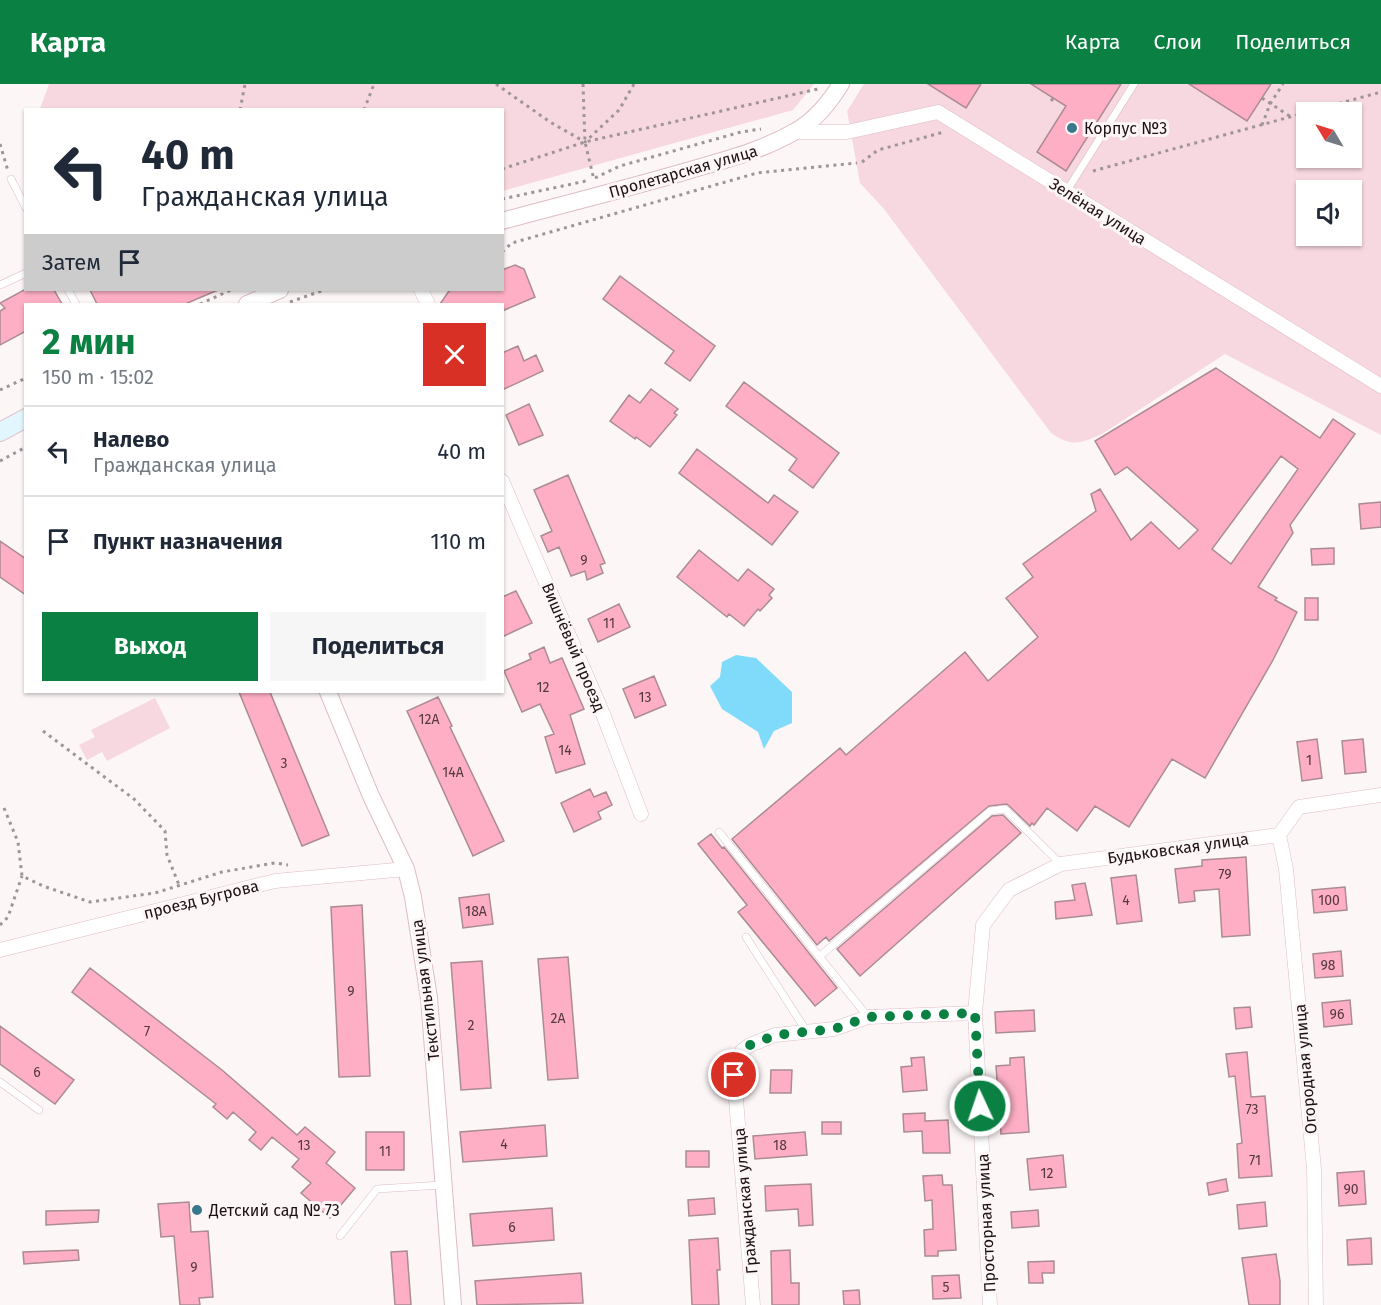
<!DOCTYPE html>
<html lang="ru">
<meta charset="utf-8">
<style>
body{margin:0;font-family:"Fira Sans",sans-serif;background:#f6f6f7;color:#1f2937;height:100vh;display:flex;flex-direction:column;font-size:22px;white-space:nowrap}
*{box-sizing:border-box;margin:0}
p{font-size:20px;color:#747a83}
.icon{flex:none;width:33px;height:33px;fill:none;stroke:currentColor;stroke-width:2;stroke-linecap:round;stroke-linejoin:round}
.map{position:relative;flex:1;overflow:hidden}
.panel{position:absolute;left:24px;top:219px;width:480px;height:390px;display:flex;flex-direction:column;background:#fff;border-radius:0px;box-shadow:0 2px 4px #0004}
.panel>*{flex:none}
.hud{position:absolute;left:24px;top:24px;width:480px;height:183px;border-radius:0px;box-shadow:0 2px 4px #0004;background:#fff;color:#1f2937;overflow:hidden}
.needle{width:39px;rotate:308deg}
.tools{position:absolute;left:1296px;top:18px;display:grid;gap:12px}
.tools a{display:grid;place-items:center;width:66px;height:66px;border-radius:0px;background:#fff;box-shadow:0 2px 4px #0004;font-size:30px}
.pin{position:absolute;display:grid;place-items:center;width:51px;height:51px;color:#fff;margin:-26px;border:3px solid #fff;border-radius:50%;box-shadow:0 2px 6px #0007}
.me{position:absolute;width:66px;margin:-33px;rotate:357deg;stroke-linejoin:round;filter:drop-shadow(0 0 4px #0008)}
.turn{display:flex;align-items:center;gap:21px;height:126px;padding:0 18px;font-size:27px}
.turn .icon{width:78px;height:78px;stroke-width:2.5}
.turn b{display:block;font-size:42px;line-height:51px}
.then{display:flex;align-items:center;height:57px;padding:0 18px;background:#0003;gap:12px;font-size:22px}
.round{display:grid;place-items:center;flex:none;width:63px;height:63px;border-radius:0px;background:#f6f6f7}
.overview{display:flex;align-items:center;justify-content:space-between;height:102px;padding:0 18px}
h1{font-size:36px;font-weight:700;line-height:45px;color:#0b8043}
.cta{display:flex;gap:12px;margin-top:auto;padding:12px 18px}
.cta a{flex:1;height:69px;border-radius:0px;background:#0b8043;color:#fff;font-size:24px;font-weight:700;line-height:69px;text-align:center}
.cta a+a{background:#f6f6f7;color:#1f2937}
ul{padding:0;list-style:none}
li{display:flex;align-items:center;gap:18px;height:90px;padding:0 18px;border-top:2px solid #e0e1e3}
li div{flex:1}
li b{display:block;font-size:22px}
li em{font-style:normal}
header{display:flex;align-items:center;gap:36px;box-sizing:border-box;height:84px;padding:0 30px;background:#0b8043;color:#fff}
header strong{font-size:28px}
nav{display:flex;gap:33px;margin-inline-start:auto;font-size:21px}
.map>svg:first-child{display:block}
.green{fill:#f7d8e0;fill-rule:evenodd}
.water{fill:#80dbfa}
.building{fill:#feafc6;stroke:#ab8b94;stroke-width:1.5;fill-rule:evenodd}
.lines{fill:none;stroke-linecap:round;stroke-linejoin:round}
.service-casing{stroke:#debcc5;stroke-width:8}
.minor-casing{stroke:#debcc5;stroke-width:15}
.tertiary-casing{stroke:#debcc5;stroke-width:18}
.secondary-casing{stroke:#debcc5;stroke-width:20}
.path{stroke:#9e9597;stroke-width:3;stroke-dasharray:3 4.5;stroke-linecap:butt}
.service{stroke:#fff;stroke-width:7}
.minor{stroke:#fff;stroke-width:14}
.tertiary{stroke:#fff;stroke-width:16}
.secondary{stroke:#e2f6fd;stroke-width:18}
.route{stroke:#0b8043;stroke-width:10;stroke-dasharray:0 18}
.poi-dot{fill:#38778c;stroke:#fdf6f7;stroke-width:2}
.labels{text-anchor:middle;stroke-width:6;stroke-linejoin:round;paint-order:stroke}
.number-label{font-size:14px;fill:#543840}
.poi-label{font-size:16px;fill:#1c1114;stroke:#fdf6f7;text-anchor:start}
.street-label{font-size:16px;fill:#1c1114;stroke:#fdf6f7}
</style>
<header>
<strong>Карта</strong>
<nav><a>Карта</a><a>Слои</a><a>Поделиться</a></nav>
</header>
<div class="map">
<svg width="1381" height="1221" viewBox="0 0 1381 1221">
<rect width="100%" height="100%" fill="#fdf6f7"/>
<!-- green -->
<path class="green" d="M49 0H814L793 26 503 107 502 26 40 25Z
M864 0H1381V351L1225 270 1102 350C1080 360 1071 363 1051 349L884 125 860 99 847 27ZM1306 28H1352V74H1306ZM1306 106H1352V152H1306Z
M155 614 170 644 107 677 102 668 87 676 79 661 95 653 91 646Z"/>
<!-- water -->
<path class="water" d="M736 571 756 574 792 608V639L774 647 764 665 758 648 722 625 710 602 720 593 722 578Z"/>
<!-- building -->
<path class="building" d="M928 0H981L966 24Z
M1031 0H1121L1066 87 1037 68 1066 22Z
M1189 0H1271L1247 37Z
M515 181 524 185 535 213 502 227V220H440L449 207 452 206H502V186Z
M620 192 715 262 690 297 665 279 674 267 603 215Z
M26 205 54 206 62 220H26V247L0 261V227L5 224 0 219Z
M90 206H218L185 220H97Z
M518 262 524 277 536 271 543 287 502 306V269Z
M1216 284 1320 354 1333 335 1355 350 1290 441 1293 449 1258 503 1277 514 1275 516 1297 528 1273 576 1205 694 1172 675 1129 743 1095 722 1077 747 1047 724 1034 741 1032 739 1030 742 1007 720 989 722 829 857 826 853 817 861 732 755 840 664 846 671 965 568 988 597 1038 553 1006 514 1033 493 1023 480 1096 427 1091 410 1100 405 1131 456 1151 438 1179 465 1198 446 1127 383 1115 391 1095 357ZM1281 372 1298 385 1231 480 1212 465Z
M744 298 839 369 813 404 789 386 797 375 726 322Z
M651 305 678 325 674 329 677 331 650 363 636 353 635 355 610 337 629 311 640 319Z
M529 320 543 351 519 361 506 331Z
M697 365 768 419 774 411 798 428 772 461 679 389Z
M568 391 605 479 600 481 603 489 587 496 585 487 571 492 559 463 548 468 541 452 552 447 534 406Z
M1381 418V443L1361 445 1359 420Z
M0 457 26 475V511L0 493Z
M1334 464V480L1312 481 1311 465Z
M699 466 738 497 748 485 774 505 769 511 772 514 760 527 758 525 744 542 729 530 727 533 677 493Z
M516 507 532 539 502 553V513Z
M1305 514H1318V536H1305Z
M619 520 630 543 598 558 588 535Z
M544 563 550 579 562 574 584 625 570 631 585 680 556 689 545 653 554 650 540 620 522 628 504 587 531 575 529 570Z
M654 592 666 621 635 634 623 605Z
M239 608H270L329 751 302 762Z
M438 613 452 642 450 643 504 757 473 772 407 627Z
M1317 655 1322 694 1302 697 1297 658Z
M1363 655 1366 688 1345 690 1342 657Z
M590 705 594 713 606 708 612 721 598 728 601 735 574 748 561 719Z
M1003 731 1021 749 860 892 837 865 992 732Z
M711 750 722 764 724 763 837 904 815 922 738 828 747 821 698 760Z
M1246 773 1250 851 1222 853 1219 805 1194 807 1195 817 1179 819 1175 785 1202 782V776Z
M1136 791 1142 837 1117 840 1111 794Z
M1085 799 1092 831 1056 835 1055 818 1075 816 1072 801Z
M1345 803 1347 826 1314 829 1312 806Z
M489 810 493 840 463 844 459 814Z
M362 821 370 992 339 993 331 823Z
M1341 867 1343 892 1315 894 1313 870Z
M568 873 578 994 548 996 538 875Z
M482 877 491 1004 461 1006 451 879Z
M90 884 222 986 297 1051 305 1043 335 1068 326 1079 355 1104 330 1134 301 1109 311 1099 292 1083 299 1075 272 1053 261 1066 249 1056 256 1048 233 1028 227 1035 213 1023 216 1020 72 908Z
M1350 916 1352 940 1324 943 1322 919Z
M1250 923 1252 943 1236 945 1234 924Z
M1034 926 1035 947 996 949 995 928Z
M0 942 74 996 55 1020 0 980Z
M1247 968 1251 1013 1265 1012 1272 1092 1239 1094 1237 1060 1242 1059 1235 992 1229 993 1226 970Z
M924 973 927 1006 903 1008 901 983 912 982 911 974Z
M1024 973 1029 1048 1001 1050 996 982 1010 981V974Z
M771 986H792L791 1009H770Z
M925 1029V1037L948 1036 950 1069H923L922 1047 904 1048 903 1030Z
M822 1038H841V1050H822Z
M545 1041 547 1072 463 1078 460 1048Z
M366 1048H404V1086H366Z
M805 1048 807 1071 755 1075 753 1052Z
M686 1067H709V1083H686Z
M1063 1071 1066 1103 1030 1106 1027 1075Z
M1364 1087 1366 1120 1339 1122 1337 1089Z
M942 1091 943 1101H952L956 1166 938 1167V1172H925L924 1146 933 1145 932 1116 925 1117 923 1092Z
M1226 1095 1228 1107 1209 1111 1207 1099Z
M811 1100 813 1141 799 1142 798 1125 766 1127 765 1102Z
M714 1114 715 1130 689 1132 688 1116Z
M189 1118 191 1148 208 1147 213 1213 199 1214 200 1221H180L174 1152 161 1153 158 1120Z
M1265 1118 1267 1142 1239 1145 1237 1121Z
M552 1124 554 1156 473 1162 470 1130Z
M99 1126 98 1138 46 1141V1127Z
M1038 1126 1039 1142 1012 1144 1011 1128Z
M718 1154 720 1186H717L719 1221H692L689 1156Z
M1371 1154 1372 1180 1348 1181 1347 1156Z
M78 1166 79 1176 24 1180 23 1168Z
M790 1166 791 1199H799V1221H772L771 1167Z
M407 1167 411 1221H395L391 1168Z
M1276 1170 1280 1197V1221H1249L1242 1174Z
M1054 1177V1189H1042L1043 1199H1029L1028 1178Z
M581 1189 583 1219 477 1221 475 1197Z
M959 1191 961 1214 933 1215 932 1192Z
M859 1206 860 1221H844L843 1207Z"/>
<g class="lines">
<!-- service casing -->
<g class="service-casing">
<path id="service" d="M11 95 26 124
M1066 108 1134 0
M0 201 26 189
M68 206 76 220
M719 748 868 933
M746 853 807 948
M819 873 990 727 1005 725 1061 780
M0 998 39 1026
M340 1152 377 1105 442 1101"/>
</g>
<!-- minor casing -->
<g class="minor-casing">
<path id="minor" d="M796 48H847L938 28 1381 302
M421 206 428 220
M502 397 603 630 641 730
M1279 751 1286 785 1314 1085 1316 1221
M0 866 275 797 406 785
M753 1221 734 991 735 980 742 967 750 961 775 951 834 945 868 933 975 929
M990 1221 975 929 983 841 1009 806 1061 780 1279 751 1299 723 1381 711"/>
</g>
<!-- tertiary casing -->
<g class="tertiary-casing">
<path id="tertiary" d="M502 137C564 120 626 105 687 87 724 76 761 67 794 48 815 37 829 19 841 0
M247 220 280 206
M328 608 371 712 406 785 413 813 429 914 453 1221"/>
</g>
<!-- secondary casing -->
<g class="secondary-casing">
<path id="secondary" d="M0 348 26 334"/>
</g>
<!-- path -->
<path class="path" d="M496 0 550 38 585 58 619 26 634 0
M583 0 585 58 594 96
M1262 14 1291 33
M1051 17 1055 12
M240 26 245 0
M364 26 374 0
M1262 41 1270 20 1283 0
M0 60 8 87
M862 78 878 66 944 48
M502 85 585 58 818 5
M1093 87 1381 8
M595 94 620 82 741 48 761 45
M502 115 586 97
M502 168 512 159 757 89 857 79
M290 218 324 206
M200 220 231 206
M0 306 26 294
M0 377 26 363
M43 647 134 715 165 747 167 771 179 801
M4 724 18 758 22 792 43 802 90 818 155 809 222 788 275 779 288 781
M0 841 8 833 22 792"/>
<!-- service -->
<use href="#service" class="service"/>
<!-- minor -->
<use href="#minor" class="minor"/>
<!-- tertiary -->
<use href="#tertiary" class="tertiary"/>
<!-- secondary -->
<use href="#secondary" class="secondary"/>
</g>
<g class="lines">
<!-- route -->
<path class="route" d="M734 991 735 980 742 967 750 961 776 951 834 945 868 933 975 929 980 1022"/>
</g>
<!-- markers -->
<g class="poi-dot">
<circle cx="1072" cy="44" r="6"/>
<circle cx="197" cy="1126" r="6"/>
</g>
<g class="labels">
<!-- number labels -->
<g class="number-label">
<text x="584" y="481">9</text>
<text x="609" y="544">11</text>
<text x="543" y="608">12</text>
<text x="645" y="618">13</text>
<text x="429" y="640">12А</text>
<text x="565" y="671">14</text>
<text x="1309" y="681">1</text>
<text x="284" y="684">3</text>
<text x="453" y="693">14А</text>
<text x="1225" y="795">79</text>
<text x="1126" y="821">4</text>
<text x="1329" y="821">100</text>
<text x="476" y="832">18А</text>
<text x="1328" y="886">98</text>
<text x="351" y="912">9</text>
<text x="1337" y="935">96</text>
<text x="558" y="939">2А</text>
<text x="471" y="946">2</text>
<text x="147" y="952">7</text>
<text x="37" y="993">6</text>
<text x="1252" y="1030">73</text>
<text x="504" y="1065">4</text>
<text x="304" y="1066">13</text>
<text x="780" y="1066">18</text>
<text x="385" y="1072">11</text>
<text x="1255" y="1081">71</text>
<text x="1047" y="1094">12</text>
<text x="1351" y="1110">90</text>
<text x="512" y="1148">6</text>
<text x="194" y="1188">9</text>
<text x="946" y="1208">5</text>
</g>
<!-- poi labels -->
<g class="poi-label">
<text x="1084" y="50">Корпус №3</text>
<text x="209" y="1132">Детский сад № 73</text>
</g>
<!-- street labels -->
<g class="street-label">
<text transform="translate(683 87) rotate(-16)" y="6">Пролетарская улица</text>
<text transform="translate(1098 127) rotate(32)" y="6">Зелёная улица</text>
<text transform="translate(574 563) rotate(67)" y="6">Вишнёвый проезд</text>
<text transform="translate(1178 764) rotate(-8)" y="6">Будьковская улица</text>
<text transform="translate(201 815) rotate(-14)" y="6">проезд Бугрова</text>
<text transform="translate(425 906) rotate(-97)" y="6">Текстильная улица</text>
<text transform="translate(1305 985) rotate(-95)" y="6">Огородная улица</text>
<text transform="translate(745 1117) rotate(-95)" y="6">Гражданская улица</text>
<text transform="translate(986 1139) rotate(-93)" y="6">Просторная улица</text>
</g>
</g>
</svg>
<div class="tools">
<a><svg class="needle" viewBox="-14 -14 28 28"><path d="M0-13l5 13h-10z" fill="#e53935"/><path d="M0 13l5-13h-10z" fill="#747a83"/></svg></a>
<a><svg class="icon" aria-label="sound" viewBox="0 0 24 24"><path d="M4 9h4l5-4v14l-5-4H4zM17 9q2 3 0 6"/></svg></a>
</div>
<div class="pin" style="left:734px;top:991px;background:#d93025"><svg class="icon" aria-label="arrive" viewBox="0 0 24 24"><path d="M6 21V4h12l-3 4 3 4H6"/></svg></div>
<svg class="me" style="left:980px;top:1022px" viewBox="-20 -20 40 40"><circle r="17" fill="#0b8043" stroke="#fff" stroke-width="3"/><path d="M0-11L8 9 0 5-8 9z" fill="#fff"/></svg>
<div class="hud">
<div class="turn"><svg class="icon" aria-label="left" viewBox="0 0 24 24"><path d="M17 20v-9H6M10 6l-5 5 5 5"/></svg><div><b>40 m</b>Гражданская улица</div></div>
<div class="then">Затем<svg class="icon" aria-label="arrive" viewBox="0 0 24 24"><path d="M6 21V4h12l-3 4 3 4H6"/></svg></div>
</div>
<section class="panel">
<div class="overview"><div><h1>2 мин</h1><p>150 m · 15:02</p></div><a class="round" style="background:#d93025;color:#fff"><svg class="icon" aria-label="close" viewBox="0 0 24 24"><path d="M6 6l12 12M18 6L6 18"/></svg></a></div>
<ul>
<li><svg class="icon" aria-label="left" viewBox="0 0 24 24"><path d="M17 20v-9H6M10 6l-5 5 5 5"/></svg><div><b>Налево</b><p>Гражданская улица</p></div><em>40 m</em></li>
<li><svg class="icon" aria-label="arrive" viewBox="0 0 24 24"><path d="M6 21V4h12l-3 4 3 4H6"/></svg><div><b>Пункт назначения</b></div><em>110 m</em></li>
</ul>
<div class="cta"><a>Выход</a><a>Поделиться</a></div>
</section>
</div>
